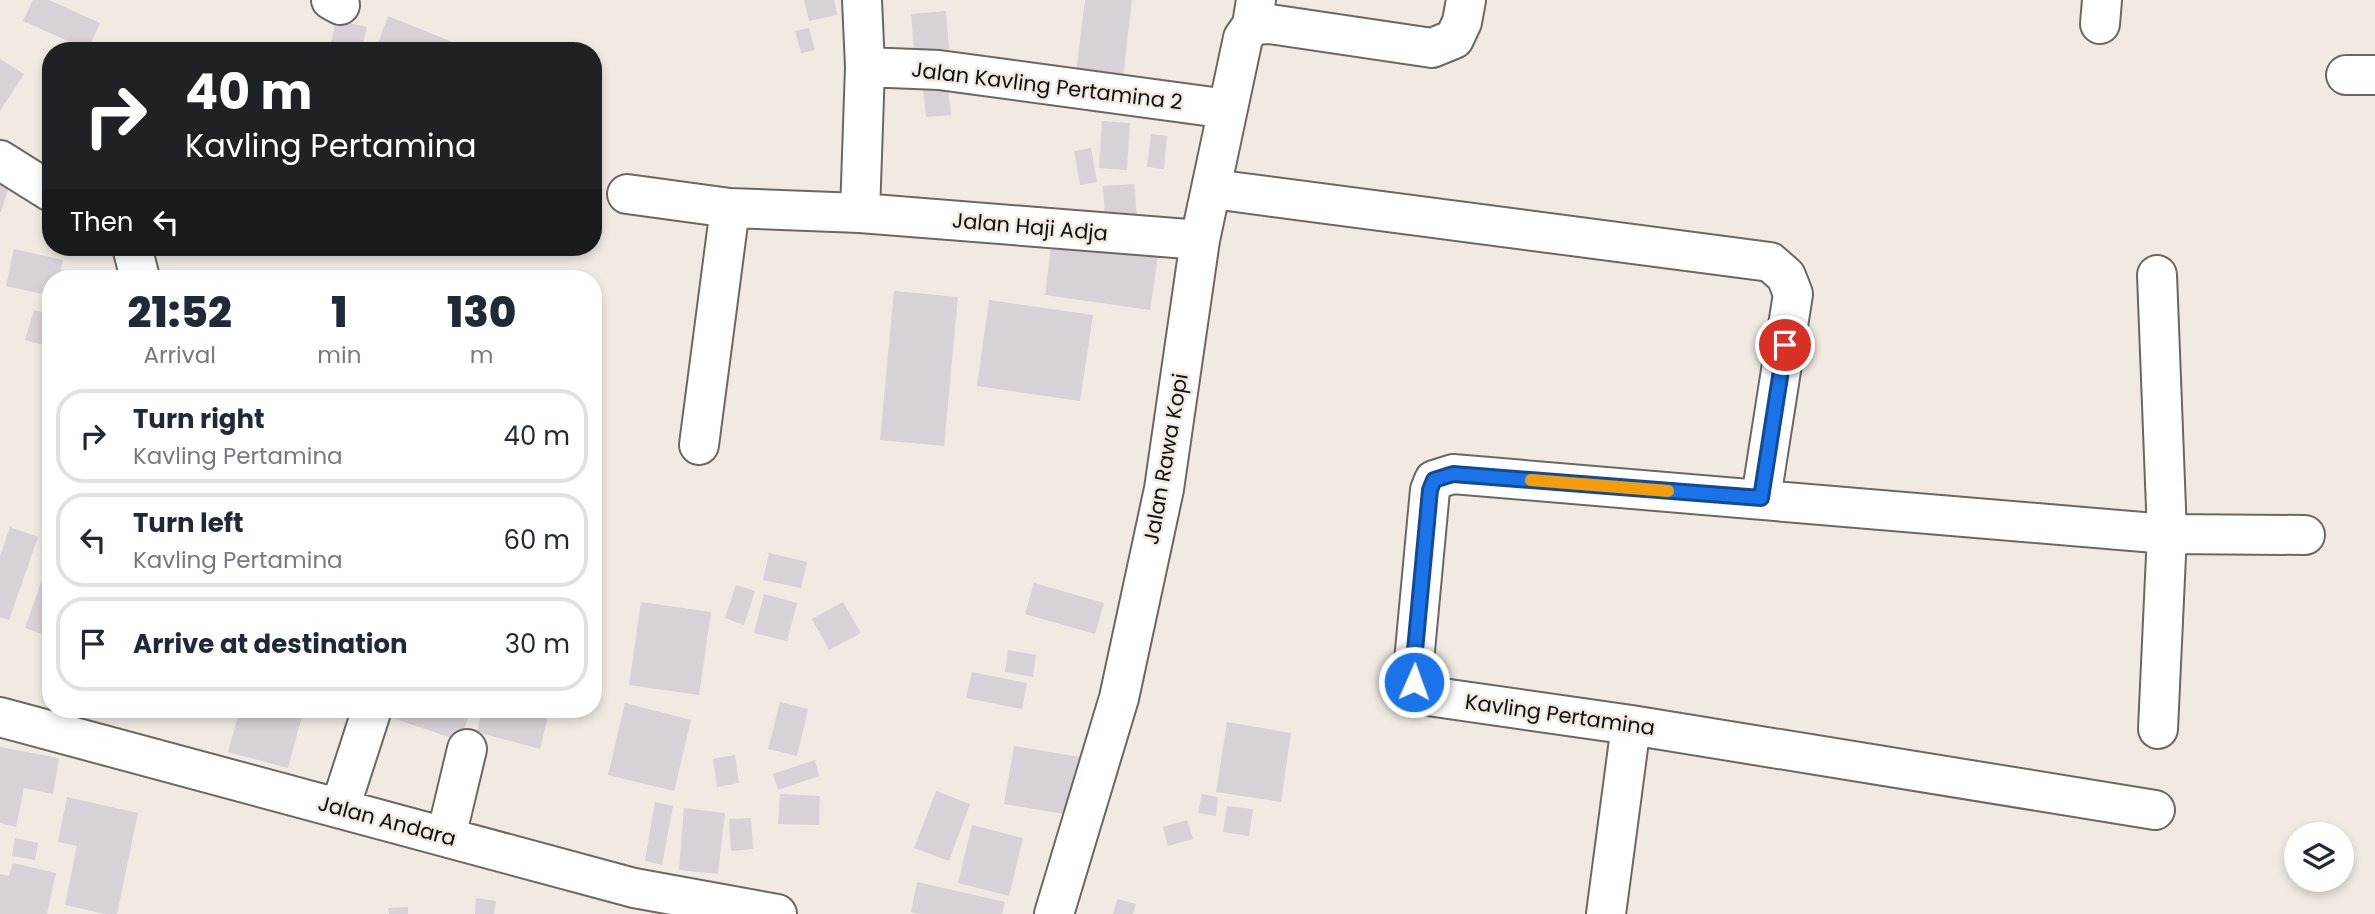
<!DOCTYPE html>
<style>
body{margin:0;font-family:Poppins,sans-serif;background:#f2f2f3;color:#1f2937;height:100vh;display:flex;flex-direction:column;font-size:26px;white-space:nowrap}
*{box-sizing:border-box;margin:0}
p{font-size:23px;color:#747a83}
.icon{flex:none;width:38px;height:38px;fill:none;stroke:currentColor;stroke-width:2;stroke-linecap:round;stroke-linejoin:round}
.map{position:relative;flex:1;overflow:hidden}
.details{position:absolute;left:42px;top:270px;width:560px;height:448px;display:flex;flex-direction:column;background:#fff;border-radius:28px;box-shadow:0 4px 10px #0003}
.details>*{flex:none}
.banner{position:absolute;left:42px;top:42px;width:560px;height:214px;border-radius:28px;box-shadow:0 4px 10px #0003;background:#202124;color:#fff;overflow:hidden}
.tools{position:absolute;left:2284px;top:822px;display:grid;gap:14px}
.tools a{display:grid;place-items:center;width:70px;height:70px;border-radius:50%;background:#fff;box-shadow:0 4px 10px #0003;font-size:35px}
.pin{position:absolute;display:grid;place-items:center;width:60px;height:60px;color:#fff;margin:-30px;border:4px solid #fff;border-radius:50%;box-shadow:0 2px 7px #0007}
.me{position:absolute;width:77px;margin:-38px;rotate:2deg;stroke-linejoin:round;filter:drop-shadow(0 0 5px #0008)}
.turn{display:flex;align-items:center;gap:24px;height:147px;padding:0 28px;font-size:32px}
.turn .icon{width:91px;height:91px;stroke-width:2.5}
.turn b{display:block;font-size:49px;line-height:60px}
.then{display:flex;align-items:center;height:66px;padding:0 28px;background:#0003;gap:14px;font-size:26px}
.eta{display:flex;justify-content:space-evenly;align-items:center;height:119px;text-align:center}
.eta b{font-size:42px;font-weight:800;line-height:49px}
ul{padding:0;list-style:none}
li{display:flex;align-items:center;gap:21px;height:94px;margin:0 14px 10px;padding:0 14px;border:4px solid #e0e1e3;border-radius:28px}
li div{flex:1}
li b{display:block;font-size:26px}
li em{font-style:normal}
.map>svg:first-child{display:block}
.building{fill:#d8d1d7}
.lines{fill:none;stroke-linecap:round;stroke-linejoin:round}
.minor-casing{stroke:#6c6761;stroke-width:42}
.minor{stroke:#fff;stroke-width:38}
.route-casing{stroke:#114b97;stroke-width:18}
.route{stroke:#1a73e8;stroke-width:12}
.slow{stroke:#f59e0b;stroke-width:12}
.labels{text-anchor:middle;stroke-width:5;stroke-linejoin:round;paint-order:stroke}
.street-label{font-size:21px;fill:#12100d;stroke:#f0eae3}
</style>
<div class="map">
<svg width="2375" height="914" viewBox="0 0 2375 914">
<rect width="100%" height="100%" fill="#f0eae3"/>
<!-- building -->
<path class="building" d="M33 0H49L100 23 88 50 23 21Z
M804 0H834L837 15 809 21Z
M1085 0H1132L1123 77 1076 72Z
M946 11 949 49 914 52 911 14Z
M388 16 475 51H375Z
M336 20 367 27 361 51H329Z
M809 28 815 50 801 53 795 31Z
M0 59 24 74 0 111Z
M948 88 951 115 926 117 923 90Z
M1102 121 1130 123 1127 170 1099 168Z
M1151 134 1167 136 1164 169 1147 167Z
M1091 148 1097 182 1080 185 1074 151Z
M0 173 12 177 1 212H0Z
M1134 184 1137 216 1105 218 1103 186Z
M1052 240 1158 256 1150 310 1045 295Z
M14 249 63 260 59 278H51V296L6 286Z
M894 291 958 297 944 446 880 440Z
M989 300 1093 315 1080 401 977 386Z
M34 310 51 315V347L25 340Z
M10 527 38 537 9 620 0 617V556Z
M769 553 807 562 801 588 763 580Z
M44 574 51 576V637L25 628Z
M1034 583 1104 603 1095 634 1025 614Z
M736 585 755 591 744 625 725 618Z
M764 594 797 603 787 641 754 633Z
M641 602 711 612 699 695 629 685Z
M843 602 861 633 829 650 812 619Z
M1008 650 1036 655 1033 677 1005 672Z
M972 672 1027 683 1022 709 966 698Z
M780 702 808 709 797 756 768 749Z
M625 703 691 720 674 791 608 775Z
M65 709H88L83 723 62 716Z
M240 709H304L288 768 228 752Z
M393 709H471L460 741 390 717Z
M482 709H521L548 716 540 749 477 732Z
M1227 722 1291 733 1281 802 1216 792Z
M1014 746 1080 757 1070 815 1004 804Z
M0 747 59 758 53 794 24 788 16 827 0 823Z
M735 755 739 783 717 787 713 759Z
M815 760 819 776 778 790 773 774Z
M936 791 970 804 949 861 914 848Z
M780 794 820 796 819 825 778 824Z
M1202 794 1218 797 1216 816 1198 813Z
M67 797 138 813 117 914H105L65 905 77 846 58 842Z
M655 802 673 806 662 865 645 861Z
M1227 806 1253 809 1249 836 1223 832Z
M684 808 725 813 718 874 679 870Z
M751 818 753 849 731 851 729 819Z
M1187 820 1193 839 1168 846 1163 827Z
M972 825 1023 838 1009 896 958 883Z
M15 838 38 843 35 860 12 856Z
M13 863 56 873 47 914H0V874L9 876Z
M917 882 1005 902 1002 914H919L911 912Z
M476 898 496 901 494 914H475Z
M1117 899 1136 904 1133 914H1113Z
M408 907V914H389L388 908Z"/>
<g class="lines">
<!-- minor casing -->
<g class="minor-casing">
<path id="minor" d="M331 0 340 5
M2100 24 2102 0
M1252 25 1270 24 1432 48 1454 39 1462 22 1466 0
M865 67 939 70 1228 109
M2346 75H2375
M0 160 51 192
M1213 189 1770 262 1786 276 1793 294 1761 498
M627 194 730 208 860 213 1200 240
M860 213 865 67 862 0
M132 247 140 278
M2157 275 2167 534 2158 729
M699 445 730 208
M0 717 634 888 777 914
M340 808 372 709
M2155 810 1631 725 1428 696 1418 692 1414 683 1413 672 1430 490 1434 480 1453 474 2167 534 2305 535
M446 837 467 749
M1054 914 1119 698 1164 489 1200 240 1243 38 1252 25 1256 0
M1606 914 1631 725"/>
</g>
<!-- minor -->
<use href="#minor" class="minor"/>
</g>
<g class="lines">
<!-- route casing -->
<g class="route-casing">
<path id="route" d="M1414 682 1413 672 1430 490 1434 480 1453 474 1761 498 1785 345"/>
</g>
<!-- route -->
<use href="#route" class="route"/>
<!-- slow -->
<path class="slow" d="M1531 480 1668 491"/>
</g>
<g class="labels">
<!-- street labels -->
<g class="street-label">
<text transform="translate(1047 86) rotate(7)" y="7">Jalan Kavling Pertamina 2</text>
<text transform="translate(1030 227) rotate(5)" y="7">Jalan Haji Adja</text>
<text transform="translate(1166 459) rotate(-80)" y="7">Jalan Rawa Kopi</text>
<text transform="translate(1560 715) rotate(8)" y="7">Kavling Pertamina</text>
<text transform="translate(387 821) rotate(15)" y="7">Jalan Andara</text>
</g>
</g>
</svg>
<div class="tools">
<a><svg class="icon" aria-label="layers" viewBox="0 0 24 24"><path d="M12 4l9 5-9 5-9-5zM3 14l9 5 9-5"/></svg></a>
</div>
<div class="pin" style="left:1785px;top:345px;background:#d93025"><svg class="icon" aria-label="arrive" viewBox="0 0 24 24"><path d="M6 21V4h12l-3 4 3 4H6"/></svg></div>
<svg class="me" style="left:1414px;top:682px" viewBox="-20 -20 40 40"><circle r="17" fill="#1a73e8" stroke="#fff" stroke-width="3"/><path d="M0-11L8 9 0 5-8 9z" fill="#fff"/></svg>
<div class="banner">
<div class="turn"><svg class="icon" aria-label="right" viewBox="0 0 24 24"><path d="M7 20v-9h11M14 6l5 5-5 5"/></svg><div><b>40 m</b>Kavling Pertamina</div></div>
<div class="then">Then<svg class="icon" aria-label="left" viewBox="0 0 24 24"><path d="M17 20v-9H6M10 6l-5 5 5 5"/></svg></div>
</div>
<section class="details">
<div class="eta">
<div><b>21:52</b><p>Arrival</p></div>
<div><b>1</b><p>min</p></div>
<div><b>130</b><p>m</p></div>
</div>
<ul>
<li><svg class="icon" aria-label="right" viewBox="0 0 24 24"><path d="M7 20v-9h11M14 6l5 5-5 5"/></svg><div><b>Turn right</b><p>Kavling Pertamina</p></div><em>40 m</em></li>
<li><svg class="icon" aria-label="left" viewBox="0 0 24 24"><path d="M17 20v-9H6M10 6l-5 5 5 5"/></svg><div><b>Turn left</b><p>Kavling Pertamina</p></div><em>60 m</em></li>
<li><svg class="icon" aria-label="arrive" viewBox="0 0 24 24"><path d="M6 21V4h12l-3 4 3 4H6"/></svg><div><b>Arrive at destination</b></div><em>30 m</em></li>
</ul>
</section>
</div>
